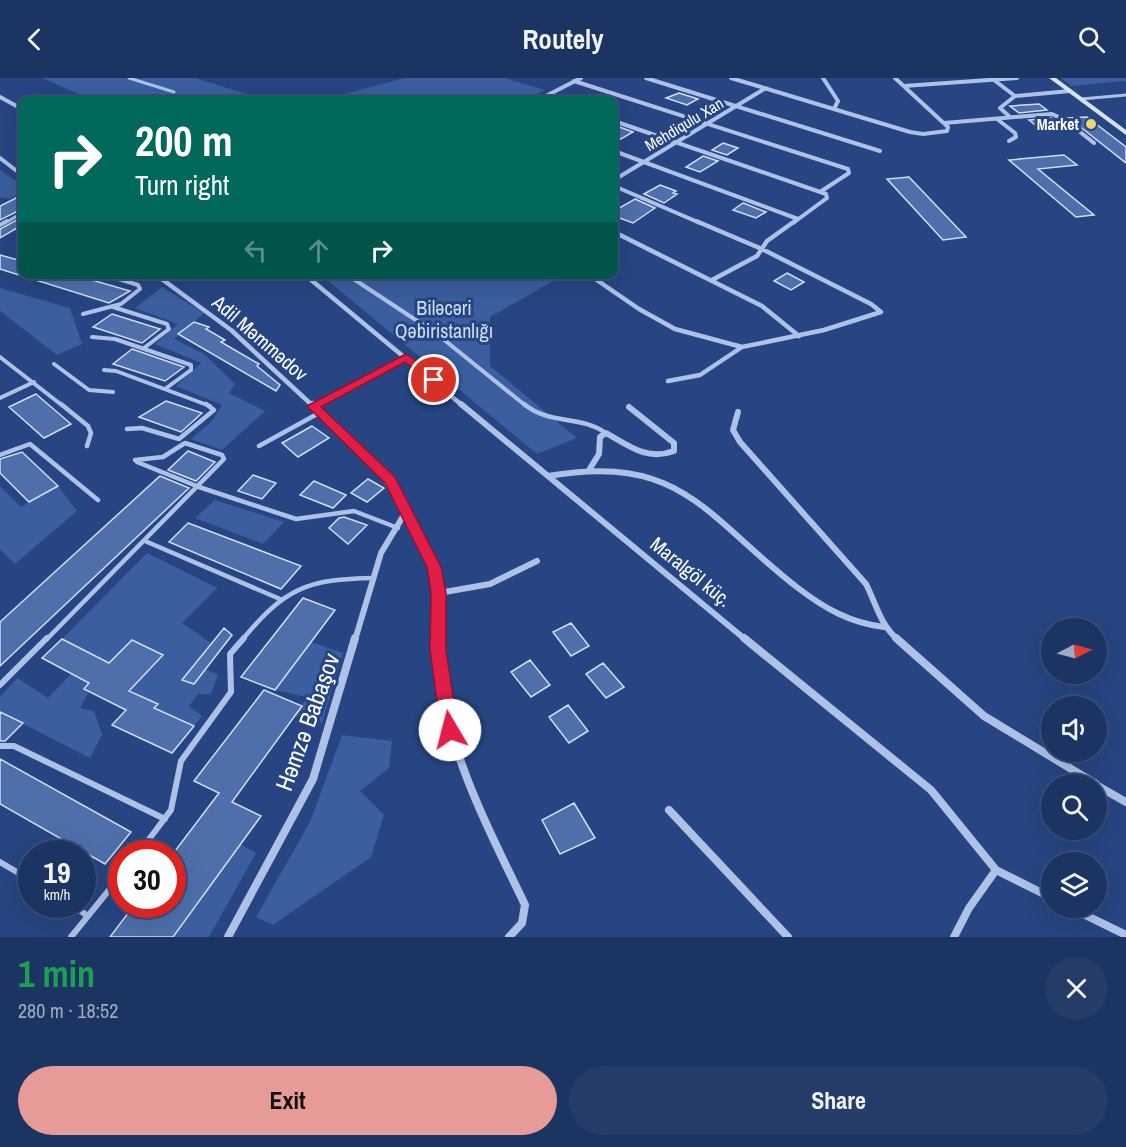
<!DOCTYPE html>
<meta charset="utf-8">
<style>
body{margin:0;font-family:"Archivo Narrow",sans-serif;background:#253c68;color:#f1f3f6;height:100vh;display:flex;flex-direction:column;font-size:22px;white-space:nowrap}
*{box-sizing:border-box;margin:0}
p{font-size:20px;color:#a0aabe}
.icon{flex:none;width:33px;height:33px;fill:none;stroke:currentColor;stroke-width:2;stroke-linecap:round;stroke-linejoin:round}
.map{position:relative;height:859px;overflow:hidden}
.sheet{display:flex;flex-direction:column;background:#1c3462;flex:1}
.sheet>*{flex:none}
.guide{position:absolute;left:18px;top:18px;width:600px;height:183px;border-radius:12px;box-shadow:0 6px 24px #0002,0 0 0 2px #3a4f77;background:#00695c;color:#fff;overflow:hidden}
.needle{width:39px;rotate:84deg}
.controls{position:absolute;left:1041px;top:540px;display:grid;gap:12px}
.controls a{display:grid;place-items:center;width:66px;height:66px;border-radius:50%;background:#1c3462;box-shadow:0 6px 24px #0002,0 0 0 2px #3a4f77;font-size:30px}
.speed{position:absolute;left:18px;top:762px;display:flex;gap:12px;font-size:30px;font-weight:700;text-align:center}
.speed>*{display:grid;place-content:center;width:78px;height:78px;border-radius:50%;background:#1c3462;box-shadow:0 6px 24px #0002,0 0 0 2px #3a4f77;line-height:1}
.speed small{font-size:15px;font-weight:400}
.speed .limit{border:9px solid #d22;background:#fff;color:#111}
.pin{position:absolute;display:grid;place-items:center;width:51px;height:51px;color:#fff;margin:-26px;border:3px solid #fff;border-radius:50%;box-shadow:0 2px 6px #0007}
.me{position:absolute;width:66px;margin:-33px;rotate:352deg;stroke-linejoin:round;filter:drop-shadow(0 0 4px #0008)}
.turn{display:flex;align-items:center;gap:21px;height:126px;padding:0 18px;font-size:27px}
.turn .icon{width:78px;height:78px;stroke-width:2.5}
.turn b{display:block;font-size:42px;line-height:51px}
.lanes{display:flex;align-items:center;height:57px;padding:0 18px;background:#0003;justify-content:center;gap:30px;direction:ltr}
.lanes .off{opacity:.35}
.round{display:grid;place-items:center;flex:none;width:63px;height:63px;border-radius:32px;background:#253c68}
.headline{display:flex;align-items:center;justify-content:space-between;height:102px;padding:0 18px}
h1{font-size:36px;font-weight:700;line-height:45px;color:#1e9e55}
.cta{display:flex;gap:12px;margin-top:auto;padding:12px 18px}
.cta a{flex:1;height:69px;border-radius:36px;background:#e69b98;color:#111;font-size:24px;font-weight:700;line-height:69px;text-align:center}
.cta a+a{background:#253c68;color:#f1f3f6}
header{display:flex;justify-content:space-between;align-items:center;height:78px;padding:0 18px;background:#1c3462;font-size:27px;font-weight:700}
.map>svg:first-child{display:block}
.green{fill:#3a5e9f}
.building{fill:#4e6faa;stroke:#d1def5;stroke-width:1.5}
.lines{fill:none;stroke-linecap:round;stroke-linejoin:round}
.lane-far3{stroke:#aec2e7;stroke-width:3}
.lane-far2{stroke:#aec2e7;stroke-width:4}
.lane-far1{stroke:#aec2e7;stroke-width:4.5}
.lane{stroke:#aec2e7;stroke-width:6}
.street-far3{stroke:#aec2e7;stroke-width:4}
.street-far2{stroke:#aec2e7;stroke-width:4.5}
.street-far1{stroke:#aec2e7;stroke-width:6}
.street{stroke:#aec2e7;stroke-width:8}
.secondary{fill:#d8e2f6;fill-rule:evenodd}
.route{fill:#e11d48;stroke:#92132f;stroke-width:1.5}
.poi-dot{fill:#f0d773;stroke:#264582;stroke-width:2}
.labels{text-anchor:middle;stroke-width:6;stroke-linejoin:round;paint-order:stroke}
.far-street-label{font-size:16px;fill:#fff;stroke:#264582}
.far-poi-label{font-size:16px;font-weight:bold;fill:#fff;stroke:#264582;text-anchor:end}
.park-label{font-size:20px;fill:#d1def5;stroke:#264582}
.street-label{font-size:20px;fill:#fff;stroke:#264582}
.near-street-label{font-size:24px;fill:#fff;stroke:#264582}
</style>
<header><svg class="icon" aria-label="back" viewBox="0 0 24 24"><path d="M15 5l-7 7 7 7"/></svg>Routely<svg class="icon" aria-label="search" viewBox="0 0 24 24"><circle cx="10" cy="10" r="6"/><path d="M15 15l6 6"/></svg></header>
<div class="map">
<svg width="1126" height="859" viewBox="0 0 1126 859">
<rect width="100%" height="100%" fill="#264582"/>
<!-- green -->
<path class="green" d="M42 0H195L267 22H92Z
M404 0H505L545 12 526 22H323Z
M1061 0H1126V3L1071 8Z
M0 92 22 107V116L9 121 0 119Z
M321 197H564L490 239V288L577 360 537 376Z
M162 209 204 235 174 261 204 276 235 306 229 315 265 333 222 372 191 361 212 343 222 327 176 308 201 285 155 266 178 246 135 230Z
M0 210 70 230 82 266 57 277 0 233Z
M0 408 21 429 58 408 77 433 15 486 0 471Z
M215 422 284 444 263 466 195 440Z
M147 475 217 510 182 545 211 565 182 602 194 606 206 591 218 597 211 616H198L189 628 202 638 194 648 172 638 132 656 158 626 130 612 163 577 132 562 84 611 89 614 80 630 94 633 102 657 90 680 0 634V619L17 600 48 620 90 576 62 561Z
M311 564 343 575 322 645 295 638 307 619 275 612Z
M342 657 392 663 389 690 360 713 384 737 371 779 273 847 256 839 310 744Z
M240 766 256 775 209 859H173Z"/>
<!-- building -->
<path class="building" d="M679 15 698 21 687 27 666 20Z
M1039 26 1047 32 1019 35 1010 28Z
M1087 39 1126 69V85L1069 40Z
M1051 40 1068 50 1042 52 1029 42Z
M614 47 633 54 614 65Z
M723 65 738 70 727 77 712 72Z
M1064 77 1077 87 1038 91 1094 137 1076 139 1009 82Z
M703 78 718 83 700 94 686 89Z
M909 99 966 159 943 162 887 101Z
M660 107 676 113 673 115 677 116 664 125 644 116Z
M22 117V131L0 142V128Z
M635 121 655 130 633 145 614 138V133Z
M743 125 766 134 756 140 733 132Z
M22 139V147L0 160V151Z
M0 177 22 183V198L0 191Z
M787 195 804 204 791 212 774 203Z
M27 196H71L130 213 109 225 26 199Z
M112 236 160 251 142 265 93 249Z
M194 244 209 249 206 251 225 262 221 264 259 286 257 288 280 307 276 313 178 256Z
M132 271 184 289 165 303 113 286Z
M36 316 71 346 44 360 9 329Z
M166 323 202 335 181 354 139 339Z
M312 348 329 360 298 379 282 365Z
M188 373 215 384 196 403 168 392Z
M22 374 58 408 29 424 0 395V381Z
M253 397 276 405 262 421 238 413Z
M160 398 189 410 0 588V544Z
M368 401 384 410 367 424 351 415Z
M314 403 346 417 333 430 300 417Z
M344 439 367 447 348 466 329 450 339 440Z
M188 445 301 488 281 511 169 464Z
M303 520 335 532 275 612 241 599Z
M571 545 589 568 571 578 553 554Z
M224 550 232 557 194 606 182 602Z
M62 561 109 585 132 562 163 577 129 613 158 626 154 630 194 648 172 675 112 647 126 632 84 611 89 605 42 580Z
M530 582 550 607 531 619 511 594Z
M603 585 624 609 606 620 586 596Z
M264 612 302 628 232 724 261 738 173 859H110L135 826H172V777L219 715 194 703Z
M568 627 588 653 569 665 549 639Z
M0 634 23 645 5 663H0Z
M0 681 131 754 105 786 0 726Z
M574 725 595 760 560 776 542 742Z"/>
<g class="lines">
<!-- lane-far3 -->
<path class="lane-far3" d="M129 0 174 14
M1081 21 1126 17
M5 145 22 135"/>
<!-- lane-far2 -->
<path class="lane-far2" d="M0 147 7 143
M346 196 437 256 526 328
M113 229 167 246 169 251 144 270
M83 236 121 226 140 211 138 207 103 196
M92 259 115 261 191 287V292L165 311
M0 279 63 328
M54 286 89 312 113 314
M104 292 116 293 210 328
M0 320 34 304"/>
<!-- lane-far1 -->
<path class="lane-far1" d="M61 326 88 348 91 355 87 368
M524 326C551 348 578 336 606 355
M127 351 142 350 179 361 214 332 206 326
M259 368 319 335
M0 377 30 366 98 422
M137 384 199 409 296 441 354 433 398 450
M145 463 280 521
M46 562 224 381 222 377 185 365 163 379 135 382
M242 562C285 510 307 501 374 500"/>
<!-- lane -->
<path class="lane" d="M0 607 47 560
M0 668H14L165 741
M138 776 171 732 181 683 231 614 230 576 244 560
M0 784 32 803
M70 826 88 838
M71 859 122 796"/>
<!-- street-far3 -->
<path class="street-far3" d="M646 0 880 73
M731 0 910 54 923 56 947 53 948 49 895 0
M823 0 838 23 834 31
M994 2 1015 18
M574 3 848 91 849 95 820 114
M904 8 1017 0
M0 19 22 31
M544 19 553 22
M538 22 581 0
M1010 39 1000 30 1015 18 1070 13
M997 41 1015 55 1016 59 1009 63
M614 43 826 116 827 120 793 145
M944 45 1052 36 1065 42 1094 65
M614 73 798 141
M0 80 22 97
M614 102 766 10
M614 108 700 145"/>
<!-- street-far2 -->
<path class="street-far2" d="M614 154 762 228 799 258
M155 196 231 252 313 328
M304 196 463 328
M588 196 639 231 675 251 742 269 824 252 881 234 871 226 762 171 696 143
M551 198 559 196
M712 202 757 178 767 163 795 143
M668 303 700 297 742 269
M313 328 406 279"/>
<!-- street-far1 -->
<path class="street-far1" d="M312 326 381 394 405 435 381 475 355 562
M461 326 746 562
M313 328 316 326
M738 334 733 352 740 364 866 506C877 528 880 546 898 562
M589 392 599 376 600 359 606 355C629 368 647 383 674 373V365L629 329
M548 398C682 375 705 438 798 510 824 530 850 545 884 549
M405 435 434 489 439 515 438 562
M439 515 490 506 537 483"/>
<!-- street -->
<path class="street" d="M438 560C437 656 485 743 525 827L522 845 509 859
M744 560 931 712 996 792 1052 820
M896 560 984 638 1096 706
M1096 707 1126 724
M669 732 788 859
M1071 830 1126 857
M228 859 313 701 355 560
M954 859 969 830 996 792"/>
<!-- secondary -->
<path class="secondary" d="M1049 0H1056L1126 52V57Z"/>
</g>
<!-- route -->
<path class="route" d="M406 276 438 299V304H430L405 284 321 329 395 399 441 489 446 515V572L458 652 456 658 450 660 444 658 441 652 430 572 431 515 427 489 385 405 307 328Z"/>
<!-- markers -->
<circle class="poi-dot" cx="1091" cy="46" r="6"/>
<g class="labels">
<!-- far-street labels -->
<g class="far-street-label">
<text transform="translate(684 46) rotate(-31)" y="6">Mehdiqulu Xan</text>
</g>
<!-- far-poi labels -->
<g class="far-poi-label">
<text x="1079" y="52">Market</text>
</g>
<!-- park labels -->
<g class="park-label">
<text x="444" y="237">Biləcəri<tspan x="444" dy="23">Qəbiristanlığı</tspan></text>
</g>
<!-- street labels -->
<g class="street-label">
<text transform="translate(260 260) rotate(41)" y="7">Adil Məmmədov</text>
<text transform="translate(691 494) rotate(39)" y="7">Maralgöl küç.</text>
</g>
<!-- near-street labels -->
<g class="near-street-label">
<text transform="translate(308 644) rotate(-70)" y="8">Həmzə Babaşov</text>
</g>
</g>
</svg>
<div class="controls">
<a><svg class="needle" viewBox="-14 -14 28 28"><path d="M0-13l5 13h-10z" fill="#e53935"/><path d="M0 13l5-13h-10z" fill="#a0aabe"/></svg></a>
<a><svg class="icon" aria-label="sound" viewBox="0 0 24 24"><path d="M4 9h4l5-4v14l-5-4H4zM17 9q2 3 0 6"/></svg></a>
<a><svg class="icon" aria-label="search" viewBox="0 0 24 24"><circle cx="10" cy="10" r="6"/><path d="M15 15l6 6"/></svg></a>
<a><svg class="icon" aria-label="layers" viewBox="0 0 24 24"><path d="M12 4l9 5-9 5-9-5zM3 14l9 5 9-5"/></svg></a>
</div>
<div class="speed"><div>19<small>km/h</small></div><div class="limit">30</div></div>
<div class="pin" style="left:434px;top:302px;background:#d93025"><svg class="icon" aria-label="arrive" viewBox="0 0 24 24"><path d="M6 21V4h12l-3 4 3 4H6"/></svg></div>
<svg class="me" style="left:450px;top:652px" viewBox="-20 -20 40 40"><circle r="19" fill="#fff"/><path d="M0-13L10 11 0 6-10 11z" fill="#e11d48"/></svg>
<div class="guide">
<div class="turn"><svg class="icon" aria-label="right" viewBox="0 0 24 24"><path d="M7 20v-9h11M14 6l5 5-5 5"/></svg><div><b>200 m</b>Turn right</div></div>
<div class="lanes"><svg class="icon off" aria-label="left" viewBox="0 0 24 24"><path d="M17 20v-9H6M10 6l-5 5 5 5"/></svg><svg class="icon off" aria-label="ahead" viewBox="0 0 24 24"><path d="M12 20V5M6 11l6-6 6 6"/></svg><svg class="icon" aria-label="right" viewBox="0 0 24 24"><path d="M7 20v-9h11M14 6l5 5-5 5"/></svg></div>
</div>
</div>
<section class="sheet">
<div class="headline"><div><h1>1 min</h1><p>280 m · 18:52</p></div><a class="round"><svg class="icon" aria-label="close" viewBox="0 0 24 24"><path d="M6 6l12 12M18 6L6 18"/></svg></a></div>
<div class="cta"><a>Exit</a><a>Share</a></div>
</section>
